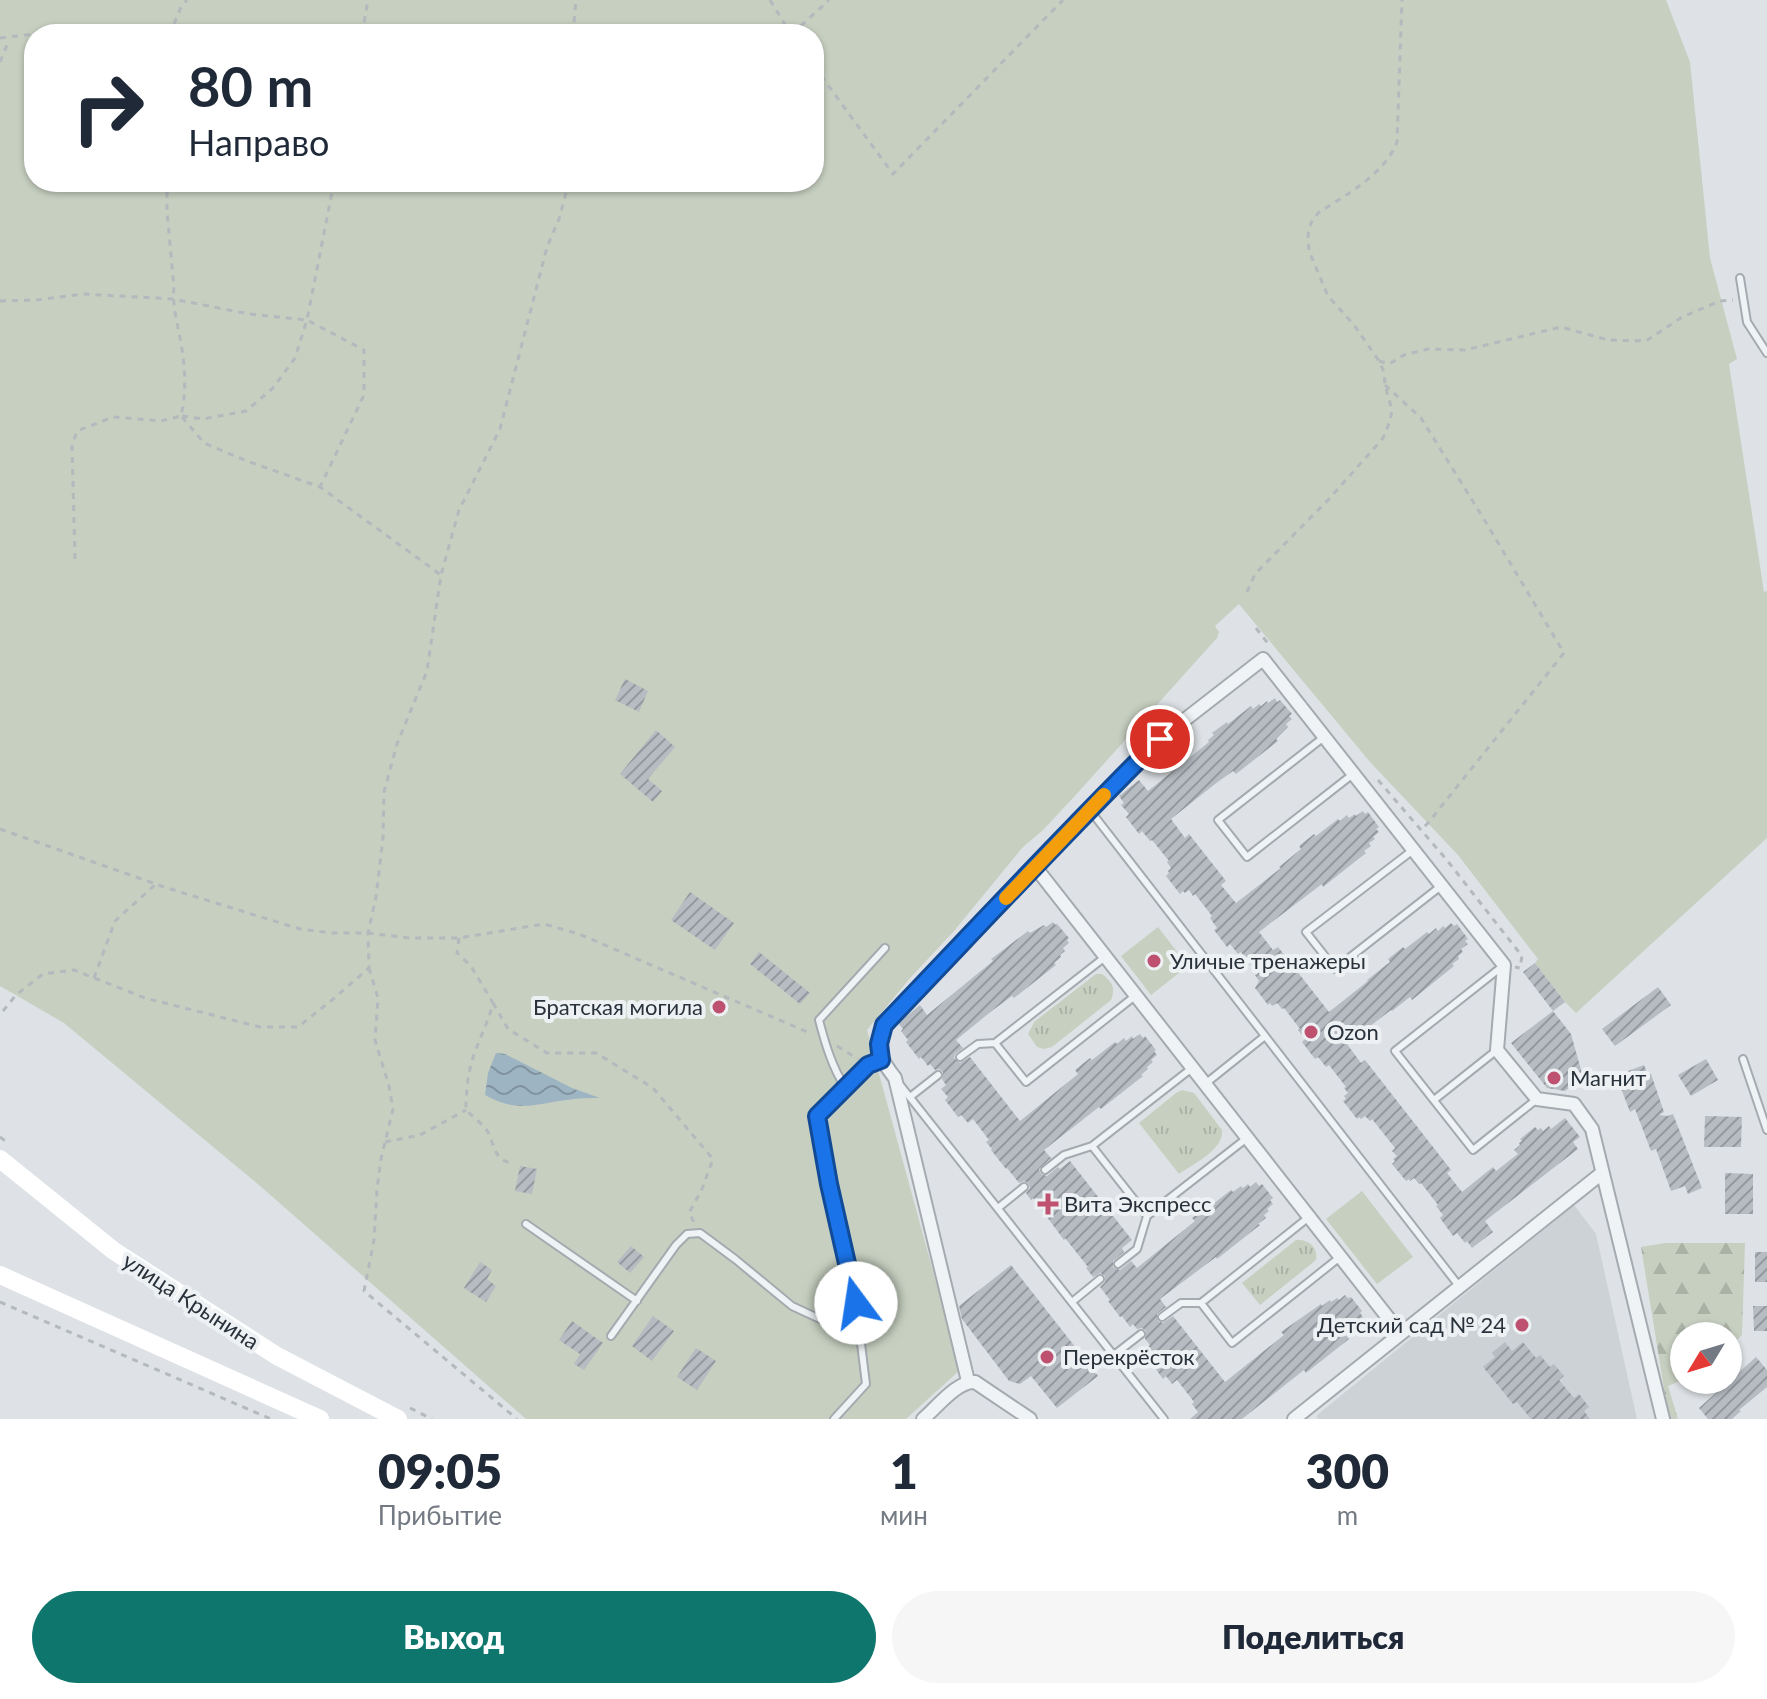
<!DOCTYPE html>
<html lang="ru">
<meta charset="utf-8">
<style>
body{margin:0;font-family:Lato,sans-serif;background:#f6f6f7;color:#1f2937;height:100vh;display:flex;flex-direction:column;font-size:30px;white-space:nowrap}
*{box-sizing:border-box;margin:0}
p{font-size:26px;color:#747a83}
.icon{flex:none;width:44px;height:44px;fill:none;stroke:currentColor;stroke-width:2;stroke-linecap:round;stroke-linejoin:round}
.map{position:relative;height:1419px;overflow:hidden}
.details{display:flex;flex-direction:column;background:#fff;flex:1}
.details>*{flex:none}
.banner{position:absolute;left:24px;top:24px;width:800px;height:168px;border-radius:32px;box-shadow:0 2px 6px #0004;background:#fff;color:#1f2937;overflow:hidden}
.needle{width:52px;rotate:232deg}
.buttons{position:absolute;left:1670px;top:1322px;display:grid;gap:16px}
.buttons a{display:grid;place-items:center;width:72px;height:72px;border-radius:50%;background:#fff;box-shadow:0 2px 6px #0004;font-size:40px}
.pin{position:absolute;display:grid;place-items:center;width:68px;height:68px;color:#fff;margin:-34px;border:4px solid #fff;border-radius:50%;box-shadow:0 2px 8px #0007}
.me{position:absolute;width:88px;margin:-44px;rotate:346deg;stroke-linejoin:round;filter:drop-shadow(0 0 6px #0008)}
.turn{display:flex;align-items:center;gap:28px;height:168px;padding:0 32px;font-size:36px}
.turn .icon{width:104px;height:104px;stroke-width:2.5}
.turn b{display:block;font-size:56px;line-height:68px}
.eta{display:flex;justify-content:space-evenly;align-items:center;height:136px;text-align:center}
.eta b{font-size:48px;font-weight:800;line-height:56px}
.button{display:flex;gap:16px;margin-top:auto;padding:16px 32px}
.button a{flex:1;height:92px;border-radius:48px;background:#0f766e;color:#fff;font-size:32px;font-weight:800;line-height:92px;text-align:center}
.button a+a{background:#f6f6f7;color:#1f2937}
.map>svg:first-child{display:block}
.built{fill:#cdd2d7}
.forest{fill:url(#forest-firs)}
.park{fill:url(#park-tufts)}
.garden{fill:#c6cfc0;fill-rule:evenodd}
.water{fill:url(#water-waves)}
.building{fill:url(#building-hatch)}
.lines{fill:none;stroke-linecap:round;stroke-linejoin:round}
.service-casing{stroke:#a4aaaf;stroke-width:10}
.minor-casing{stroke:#a4aaaf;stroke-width:16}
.path{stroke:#b4b9bd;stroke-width:3;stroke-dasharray:6 6;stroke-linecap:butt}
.service{stroke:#f0f3f5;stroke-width:6}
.minor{stroke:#f0f3f5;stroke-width:12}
.secondary{stroke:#fff;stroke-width:18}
.route-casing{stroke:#114b97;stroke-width:20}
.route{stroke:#1a73e8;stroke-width:14}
.slow{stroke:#f59e0b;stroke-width:14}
.poi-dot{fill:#bd516f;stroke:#edf1f4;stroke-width:3}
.labels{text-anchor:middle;stroke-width:8;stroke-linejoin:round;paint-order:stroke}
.poi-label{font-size:22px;fill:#29323b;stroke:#edf1f4;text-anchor:start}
.street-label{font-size:22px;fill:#29323b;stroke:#edf1f4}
</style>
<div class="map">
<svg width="1767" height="1419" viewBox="0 0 1767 1419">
<defs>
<pattern id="forest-firs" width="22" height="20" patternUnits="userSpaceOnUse" patternTransform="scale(2)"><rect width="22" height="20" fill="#c6cfc0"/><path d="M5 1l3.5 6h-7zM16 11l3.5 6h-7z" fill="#aab2a6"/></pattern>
<pattern id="park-tufts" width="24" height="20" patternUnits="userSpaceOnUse" patternTransform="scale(2)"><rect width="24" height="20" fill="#c6cfc0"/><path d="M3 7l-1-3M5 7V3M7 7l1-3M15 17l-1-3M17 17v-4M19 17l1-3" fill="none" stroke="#aab2a6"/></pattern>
<pattern id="water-waves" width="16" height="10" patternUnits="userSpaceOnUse" patternTransform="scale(2)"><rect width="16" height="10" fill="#9db4c2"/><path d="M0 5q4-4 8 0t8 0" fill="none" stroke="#80939f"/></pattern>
<pattern id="building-hatch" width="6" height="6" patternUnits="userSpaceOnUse" patternTransform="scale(2)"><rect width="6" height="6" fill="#b6bcc2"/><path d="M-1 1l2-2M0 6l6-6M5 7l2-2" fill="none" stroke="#94999f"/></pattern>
</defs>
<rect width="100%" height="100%" fill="#dee2e6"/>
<!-- built -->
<path class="built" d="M1574 1205 1596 1234 1637 1419H1318L1316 1416Z"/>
<!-- forest -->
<path class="forest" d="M1665 1243H1745L1742 1335 1728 1348V1336H1684V1379L1668 1386 1678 1419H1669L1641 1247Z"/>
<!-- park -->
<path class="park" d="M1096 974H1102C1112 982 1116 987 1111 1000L1052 1047 1044 1049 1037 1047 1028 1034 1034 1022Z
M1182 1090 1194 1093 1222 1130C1224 1150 1194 1163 1179 1174L1139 1123 1176 1093Z
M1296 1240C1309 1239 1318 1247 1316 1260L1260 1305 1242 1283Z"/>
<!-- garden -->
<path class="garden" d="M0 0H1666L1690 62 1710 258 1737 359 1729 364 1764 592 1767 591V838L1576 1013 1565 1002 1535 963 1538 959 1458 855 1370 762 1239 604 1215 626 1219 632 1217 638 1073 798 1042 831 1023 847 954 931 911 977 867 1030 960 1370 906 1419H526L259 1185 64 1023 0 986ZM34 34H814V182H34Z
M1158 927 1188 966 1151 995 1121 956Z
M1362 1191 1413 1257 1377 1284 1326 1219Z"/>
<!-- water -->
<path class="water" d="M496 1053 505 1054 572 1088 600 1098C589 1098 578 1098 567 1100 535 1104 516 1113 485 1095L488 1073Z"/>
<!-- building -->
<path class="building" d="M625 679 648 691 639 712 615 700Z
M1275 698 1277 702 1280 700 1292 714 1289 716 1292 719 1286 724 1288 727 1276 739 1278 741 1236 774 1233 771 1215 784 1171 819 1185 838 1189 834 1226 881 1221 885 1236 903 1281 868 1279 867 1301 849 1299 846 1314 834 1316 836 1338 819 1340 821 1347 815 1349 818 1355 814 1356 816 1363 811 1365 814 1368 812 1379 827 1376 829 1379 832 1373 837 1375 839 1369 843 1371 846 1364 851 1366 853 1323 887 1322 884 1259 932 1273 950 1278 947 1329 1012 1368 981 1367 980 1390 962 1388 959 1403 947 1405 949 1427 932 1429 934 1436 928 1438 931 1443 926 1445 928 1451 923 1454 926 1457 924 1468 939 1465 941 1468 944 1461 949 1463 952 1458 956 1459 959 1452 964 1454 966 1412 1000 1410 997 1392 1011 1391 1010 1347 1044 1361 1063 1365 1060 1451 1170 1447 1173 1462 1192 1493 1167 1496 1171 1518 1154 1514 1150 1520 1145 1519 1143 1522 1141 1520 1139 1535 1127 1538 1130 1541 1128 1543 1131 1549 1126 1551 1129 1565 1118 1580 1137 1573 1142 1578 1149 1485 1221 1493 1232 1472 1248 1467 1241 1465 1243 1457 1233 1453 1236 1440 1218 1443 1215 1436 1206 1438 1205 1421 1183 1419 1184 1414 1178 1410 1181 1409 1179 1406 1181 1392 1164 1395 1161 1393 1159 1397 1156 1392 1151 1395 1148 1372 1119 1370 1121 1365 1116 1361 1119 1359 1117 1357 1119 1343 1101 1346 1099 1344 1096 1348 1093 1344 1088 1346 1087 1329 1065 1326 1067 1318 1057 1315 1059 1302 1042 1305 1039 1298 1030 1300 1029 1284 1008 1282 1009 1277 1003 1272 1006 1270 1003 1268 1005 1255 988 1259 981 1255 975 1258 974 1241 952 1238 954 1230 944 1227 947 1214 930 1217 928 1210 918 1212 916 1195 894 1193 896 1189 890 1185 893 1183 891 1180 894 1166 876 1169 873 1168 871 1171 868 1167 862 1169 861 1152 840 1150 841 1142 831 1139 834 1126 817 1129 814 1121 805 1124 803 1119 796 1139 780 1148 791 1209 742 1208 740 1214 735 1212 733 1227 722 1228 724 1251 706 1253 709 1259 704 1261 706 1267 701 1268 703Z
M656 730 675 747 648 779 662 791 653 802 620 774Z
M690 892 734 923 715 950 671 920Z
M1053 922 1056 925 1057 924 1069 938 1067 940 1069 943 1063 948 1065 951 1060 955 1061 957 1054 963 1056 965 1014 998 1012 996 993 1010 956 1040 963 1048 955 1054 954 1058 960 1063 970 1057 1020 1121 1078 1074 1075 1070 1090 1058 1092 1060 1115 1042 1117 1044 1124 1038 1126 1041 1132 1036 1133 1039 1140 1034 1143 1038 1145 1036 1156 1050 1154 1051 1157 1055 1151 1060 1153 1062 1147 1067 1148 1069 1141 1075 1143 1076 1101 1109 1099 1107 1044 1150 1051 1158 1039 1169 1041 1174 1047 1176 1058 1167 1060 1169 1070 1161 1132 1240 1122 1248 1124 1252 1113 1261V1267L1120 1270 1131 1261 1137 1268 1195 1221 1192 1218 1207 1206 1208 1208 1231 1190 1233 1192 1241 1186 1243 1188 1248 1184 1250 1187 1256 1182 1259 1186 1262 1184 1273 1198 1270 1200 1273 1204 1267 1209 1269 1211 1264 1215 1266 1218 1258 1224 1260 1225 1217 1259 1216 1257 1160 1299 1166 1307 1157 1314 1158 1321 1163 1323 1173 1316 1225 1382 1284 1335 1281 1332 1321 1304 1322 1306 1330 1300 1331 1302 1337 1298 1339 1300 1345 1295 1348 1298 1351 1297 1362 1311 1360 1313 1363 1317 1357 1322 1359 1324 1353 1329 1355 1331 1347 1337 1349 1339 1306 1373 1304 1370 1242 1419H1190L1198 1412 1192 1404 1194 1402 1177 1380 1172 1384 1166 1376 1163 1379 1150 1361 1152 1359 1145 1350 1150 1345 1145 1339 1146 1331 1142 1328 1137 1329 1133 1324 1130 1327 1122 1316 1120 1317 1108 1301 1110 1300 1100 1287 1105 1282V1276L1100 1273 1093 1277 1086 1268 1088 1267 1065 1238 1064 1240 1033 1198 1031 1200 1026 1193 1030 1188 1028 1183 1024 1181 1019 1183 1007 1168 1006 1169 991 1150 992 1149 986 1142 989 1140 973 1119 968 1123 961 1115 958 1117 945 1100 948 1097 941 1089 946 1085 942 1079 943 1072 939 1069 935 1070 930 1064 928 1066 921 1057 919 1059 906 1042 908 1040 901 1031 903 1029 898 1023 920 1005 927 1015 993 961 991 959 1007 947 1028 931 1030 933 1044 925 1046 927Z
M759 952 810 993 800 1004 750 964Z
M1535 963 1565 1002 1553 1011 1523 972Z
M1658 987 1671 1005 1615 1046 1602 1029Z
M1553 1011 1571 1034 1583 1077 1565 1091 1547 1088 1511 1043Z
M1706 1059 1718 1080 1691 1096 1678 1075Z
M1644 1065 1648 1075 1651 1074 1664 1112 1659 1115 1668 1116 1673 1114 1702 1188 1688 1194 1685 1186 1671 1191 1656 1149 1651 1151 1635 1109 1630 1112 1619 1083 1630 1079 1628 1071Z
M1705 1116 1742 1117 1741 1147H1704Z
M520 1166 537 1169 532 1194 515 1191Z
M1725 1173 1753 1174V1214H1725Z
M631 1246 644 1257 630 1273 617 1262Z
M1755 1252H1767V1282H1755Z
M480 1262 492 1270 487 1279 496 1286 486 1302 464 1288Z
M1011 1265 1098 1376 1057 1408 1031 1376 1020 1384 1009 1381 962 1319 959 1306Z
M1753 1306H1767V1331H1754Z
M653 1316 674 1331 652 1361 632 1346Z
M572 1321 603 1343 584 1370 574 1364 580 1354 559 1340Z
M1505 1342 1512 1351 1523 1342 1536 1358 1540 1355 1550 1367 1554 1364 1564 1376 1559 1380 1574 1398 1579 1394 1589 1407 1584 1411 1590 1419H1531L1517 1402 1513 1404 1483 1367 1495 1357 1492 1353Z
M696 1348 716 1361 697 1390 677 1377Z
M1756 1357 1767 1370V1387L1739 1410 1741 1411 1732 1419H1708L1699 1408Z"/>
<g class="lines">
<!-- service casing -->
<g class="service-casing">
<path id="service" d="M1740 278 1747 322 1767 353
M1324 737 1218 820 1247 857 1353 774
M1089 809 1459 1286
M1413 850 1306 932 1335 969 1441 886
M1105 957 995 1043 1026 1082 1135 996
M1504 965 1395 1051 1473 1150 1537 1099
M960 1057 978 1044 995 1043
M1743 1059 1767 1130
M881 1060 868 1065 845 1087C832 1067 825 1043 819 1020L885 948
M1192 1068 1092 1146 1147 1216 1247 1138
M1205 1084 1265 1036
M901 1086 1164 1419
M910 1097 938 1075
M1434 1100 1497 1050
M1045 1170 1064 1155 1092 1146
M998 1208 1024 1187
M1309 1217 1201 1303 1232 1343 1340 1257
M526 1224 637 1301
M1118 1264 1137 1249 1147 1216
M1072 1302 1100 1279
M1162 1317 1181 1303H1201
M611 1336 676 1245 687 1234 700 1233 735 1259 792 1306 820 1319 856 1303
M1114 1355 1141 1334
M834 1419 866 1384 856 1303 829 1184 817 1116 845 1087"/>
</g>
<!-- minor casing -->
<g class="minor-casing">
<path id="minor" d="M1036 868 1400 1333
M968 1381 895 1078C878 1056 877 1052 884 1025L1036 868 1089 809 1160 739 1263 659 1504 965 1497 1050 1537 1099 1574 1104 1592 1129 1663 1419
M923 1419C936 1408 958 1380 975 1382L1030 1419
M1294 1419 1602 1173"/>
</g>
<!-- path -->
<path class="path" d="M770 0 791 34
M36 34 65 29 90 34
M95 34 171 31 181 7 187 0
M362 34 368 0
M573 34 576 0
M792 34 829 0
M0 38 34 34
M0 62 9 40
M814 66 893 174 1063 0
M0 301 37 300 84 294 173 299 249 314 307 320 334 182
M1379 361 1389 364 1404 355 1428 349 1465 350 1561 327 1608 340 1646 341 1682 317 1720 301 1733 300
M1385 385 1421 418 1482 516 1564 653 1428 823 1421 830
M182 416 203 419 246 411 273 388 295 358 307 320 364 350V395L320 487
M182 417 204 443 247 461 320 487 441 575
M75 559 72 446 77 431 113 417 161 421 181 416C187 390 185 364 180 338 177 321 172 304 174 287L167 212V182
M1247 592 1255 574 1330 498 1383 438 1390 421 1392 410 1385 385 1384 372 1379 361 1354 325 1328 296 1309 251 1308 235 1311 223 1318 213C1347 194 1384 175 1397 142L1402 0
M1256 628 1270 646
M1378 780 1446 859 1522 956 1520 968 1515 967
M0 829 164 887 300 929 332 933H368L409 938H459L544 924 579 934 812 1034
M459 938 457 953 471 966 493 1003C489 1020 481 1035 475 1052 468 1070 466 1092 466 1110 472 1116 480 1122 486 1129 495 1142 492 1160 512 1163
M369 968 378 998 375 1040 389 1086 393 1109 381 1159 377 1189 374 1240 364 1291 517 1419
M94 978 115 921 156 884
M493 1003 508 1029 547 1053H596L653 1088 713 1159 702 1189 689 1213 695 1224
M3 1011 16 995 43 974 74 970 145 998 260 1027H298L332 1000 369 968 368 933 376 897 383 838 384 792 397 744 427 671 441 575 459 510 500 429 547 247 559 219 569 182
M837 1046 858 1059
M0 1137 8 1143
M385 1142 420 1135 466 1110
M0 1302 271 1419
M410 1408 432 1419"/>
<!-- service -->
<use href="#service" class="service"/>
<!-- minor -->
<use href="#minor" class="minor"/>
<!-- secondary -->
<path class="secondary" d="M0 1159 114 1251 277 1356 398 1419
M0 1275 320 1419"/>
</g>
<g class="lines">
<!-- route casing -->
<g class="route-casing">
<path id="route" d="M856 1303 829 1184 817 1116 868 1065 881 1060 879 1044 884 1025C976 929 1066 832 1160 739"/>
</g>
<!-- route -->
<use href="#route" class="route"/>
<!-- slow -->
<path class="slow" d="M1006 898 1104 795"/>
</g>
<!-- markers -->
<g class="poi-dot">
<circle cx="1154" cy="961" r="8"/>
<circle cx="719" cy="1007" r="8"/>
<circle cx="1311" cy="1032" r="8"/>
<circle cx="1554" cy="1078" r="8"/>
<path d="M1044 1192h8v8h8v8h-8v8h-8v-8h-8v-8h8z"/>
<circle cx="1522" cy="1325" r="8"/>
<circle cx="1047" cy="1357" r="8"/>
</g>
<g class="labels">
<!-- poi labels -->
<g class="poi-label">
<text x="1170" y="969">Уличые тренажеры</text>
<text x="703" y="1015" text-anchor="end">Братская могила</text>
<text x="1327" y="1040">Ozon</text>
<text x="1570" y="1086">Магнит</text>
<text x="1064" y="1212">Вита Экспресс</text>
<text x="1506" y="1333" text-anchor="end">Детский сад № 24</text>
<text x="1063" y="1365">Перекрёсток</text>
</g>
<!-- street labels -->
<g class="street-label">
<text transform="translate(191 1301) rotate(33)" y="8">улица Крынина</text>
</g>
</g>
</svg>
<div class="buttons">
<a><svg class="needle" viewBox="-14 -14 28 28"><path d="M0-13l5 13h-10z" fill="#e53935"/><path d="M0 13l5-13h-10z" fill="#747a83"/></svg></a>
</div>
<div class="pin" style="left:1160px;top:739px;background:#d93025"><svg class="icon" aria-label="arrive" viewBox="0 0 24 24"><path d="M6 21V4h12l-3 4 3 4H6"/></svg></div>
<svg class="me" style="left:856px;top:1303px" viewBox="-20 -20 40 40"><circle r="19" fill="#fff"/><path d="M0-13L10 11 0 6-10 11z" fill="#1a73e8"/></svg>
<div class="banner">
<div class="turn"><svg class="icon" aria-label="right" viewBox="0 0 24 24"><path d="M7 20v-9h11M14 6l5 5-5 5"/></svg><div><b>80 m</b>Направо</div></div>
</div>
</div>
<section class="details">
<div class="eta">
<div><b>09:05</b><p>Прибытие</p></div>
<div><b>1</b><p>мин</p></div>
<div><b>300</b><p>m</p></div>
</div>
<div class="button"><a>Выход</a><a>Поделиться</a></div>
</section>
